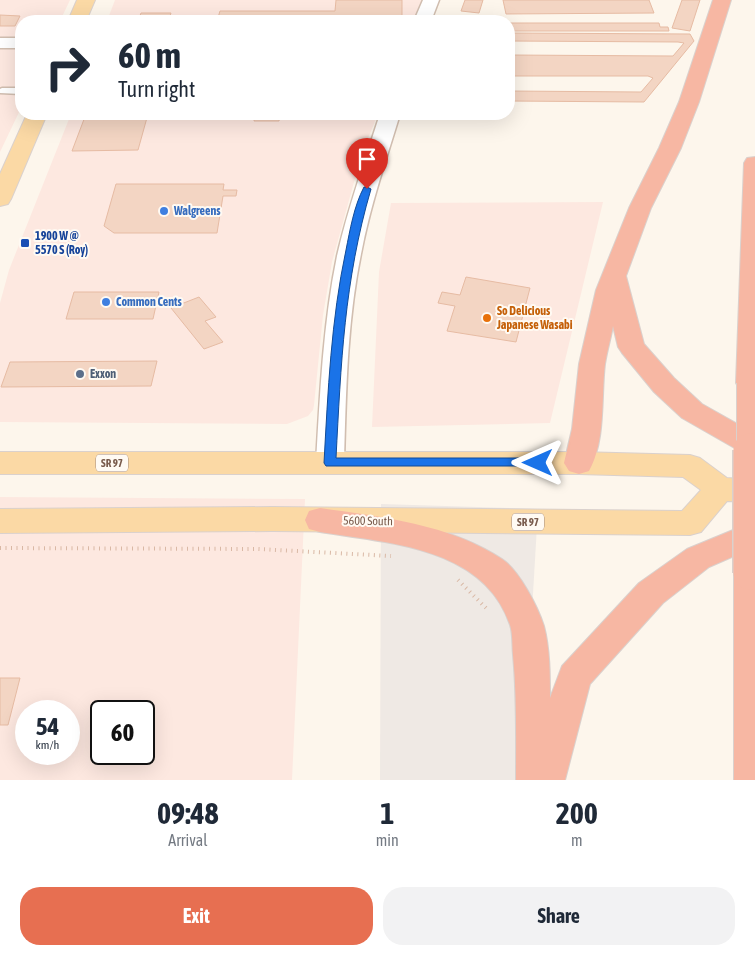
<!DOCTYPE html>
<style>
body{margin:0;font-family:"Asap Condensed",sans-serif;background:#f2f2f3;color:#1f2937;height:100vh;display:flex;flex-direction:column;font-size:19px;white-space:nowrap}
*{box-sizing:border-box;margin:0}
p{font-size:16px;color:#747a83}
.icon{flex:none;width:28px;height:28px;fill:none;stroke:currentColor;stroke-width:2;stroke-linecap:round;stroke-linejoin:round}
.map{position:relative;height:780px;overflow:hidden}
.drawer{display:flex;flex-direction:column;background:#fff;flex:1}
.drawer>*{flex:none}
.banner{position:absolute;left:15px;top:15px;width:500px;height:105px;border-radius:20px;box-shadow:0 5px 20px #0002;background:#fff;color:#1f2937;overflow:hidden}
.speed{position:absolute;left:15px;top:700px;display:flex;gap:10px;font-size:25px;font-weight:700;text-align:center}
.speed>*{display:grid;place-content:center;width:65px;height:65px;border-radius:50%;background:#fff;box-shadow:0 5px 20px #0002;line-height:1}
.speed small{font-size:12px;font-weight:400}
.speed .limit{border:2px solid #111;border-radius:8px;background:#fff;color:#111}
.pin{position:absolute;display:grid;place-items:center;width:42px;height:42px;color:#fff;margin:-51px -21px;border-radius:50% 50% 50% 0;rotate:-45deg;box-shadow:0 0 5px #0007}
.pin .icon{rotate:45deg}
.me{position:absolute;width:55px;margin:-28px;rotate:270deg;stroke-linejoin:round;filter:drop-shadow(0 0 4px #0008)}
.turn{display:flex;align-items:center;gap:18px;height:105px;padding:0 20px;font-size:22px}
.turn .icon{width:65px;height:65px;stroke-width:2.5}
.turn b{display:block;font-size:35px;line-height:42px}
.eta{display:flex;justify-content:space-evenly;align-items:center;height:85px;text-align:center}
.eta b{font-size:30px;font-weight:700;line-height:35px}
.button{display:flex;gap:10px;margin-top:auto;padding:10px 20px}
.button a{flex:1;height:58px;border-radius:20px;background:#e76f51;color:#fff;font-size:20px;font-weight:700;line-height:58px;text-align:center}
.button a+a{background:#f2f2f3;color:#1f2937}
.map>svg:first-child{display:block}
.commercial{fill:#fde8e0;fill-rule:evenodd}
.industrial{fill:#efe9e4}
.building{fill:#f3d5c3;stroke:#e6bba3}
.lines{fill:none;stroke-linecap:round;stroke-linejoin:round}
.service-casing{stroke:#d1beb0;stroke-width:3}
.minor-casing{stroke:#d1beb0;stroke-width:3}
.primary-casing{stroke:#dad1cd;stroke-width:2}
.motorway-casing{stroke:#dad1cd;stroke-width:2}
.path{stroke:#d9b8a5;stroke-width:4;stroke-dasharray:1 4.5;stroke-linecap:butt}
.service{fill:#fff;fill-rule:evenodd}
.minor{fill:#fff;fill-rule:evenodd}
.primary{fill:#fbd9a5;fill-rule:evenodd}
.motorway{fill:#f7b7a3;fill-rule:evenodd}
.motorway-bridge-far1-casing{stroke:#dad1cd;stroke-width:28;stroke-linecap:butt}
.motorway-bridge-casing{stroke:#dad1cd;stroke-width:36;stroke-linecap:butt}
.motorway-bridge-far1{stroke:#f7b7a3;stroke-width:26}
.motorway-bridge{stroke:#f7b7a3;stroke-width:33}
.route{fill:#1a73e8;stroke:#114b97}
.shop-dot{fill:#3f7fe0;stroke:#fffaf3;stroke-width:2}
.transit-dot{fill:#1a4fb4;stroke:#fffaf3;stroke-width:2}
.food-dot{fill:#e8710a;stroke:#fffaf3;stroke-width:2}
.service-dot{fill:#5c6f8a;stroke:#fffaf3;stroke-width:2}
.labels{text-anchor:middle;stroke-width:4;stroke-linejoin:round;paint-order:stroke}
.shield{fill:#fffaf3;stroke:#a28b7f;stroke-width:1}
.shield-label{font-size:11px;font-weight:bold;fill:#7a5c4d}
.shop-label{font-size:12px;font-weight:bold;fill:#366cbe;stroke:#fffaf3;text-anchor:start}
.transit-label{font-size:12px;font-weight:bold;fill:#164399;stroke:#fffaf3;text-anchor:start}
.food-label{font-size:12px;font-weight:bold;fill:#c56008;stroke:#fffaf3;text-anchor:start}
.service-label{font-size:12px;font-weight:bold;fill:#4e5e75;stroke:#fffaf3;text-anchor:start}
.street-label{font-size:12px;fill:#7a5c4d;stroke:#fffaf3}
</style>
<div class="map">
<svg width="755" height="780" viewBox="0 0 755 780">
<rect width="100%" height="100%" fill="#fdf6ec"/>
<!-- commercial -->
<path class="commercial" d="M0 0H70L60 21H21V37H0Z
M115 0H425L416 21H107Z
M0 48H21V108L0 152Z
M71 114H378L362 153 332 262 323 315 314 405 313 410 308 416 287 424 0 422V303L9 270Z
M603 202 550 423 372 427 379 272 391 203Z
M0 497 305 499 292 780H0ZM26 711H69V754H26ZM101 711H144V754H101Z"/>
<!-- industrial -->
<path class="industrial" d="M381 504 538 509 522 780H380Z"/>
<!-- building -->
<path class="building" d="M336 0H402V21H217L220 11H335Z
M465 0H483L479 13 461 11Z
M503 0H649L654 13 506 14Z
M682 0H700L690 31 672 28Z
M141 13H171L168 21H138Z
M0 15 20 16 15 26H0Z
M509 23H659L660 27H668L669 31H509Z
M509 33 690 34 694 41 644 102 509 101V91L641 92 653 78 648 76H509V55L673 56 684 43 678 42 509 41Z
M86 114H148L138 150 72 151Z
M255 114H280L279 121H254Z
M116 184H224L223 190H237L236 196H223L217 233H114L104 226Z
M466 277 530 288 516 342 447 331 455 306 438 303 442 292 460 295Z
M74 292H159L153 319H66Z
M199 297 216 317 205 321 223 342 204 349 171 308Z
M157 361 151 386 1 387 10 362Z
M0 678H20L8 725H0Z"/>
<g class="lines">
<!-- service casing -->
<g class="service-casing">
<path id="service" d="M21 88V94L0 93V89L2 88Z"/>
</g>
<!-- minor casing -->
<g class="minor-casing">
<path id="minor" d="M423 0H439L431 21H414Z
M0 38H21V48H0Z
M380 114H400C386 160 370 206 361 254 347 322 346 393 344 463L340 470 330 473 320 470 316 463C320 394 323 324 337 256 348 207 365 161 380 114Z"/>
</g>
<!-- primary casing -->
<g class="primary-casing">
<path id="primary" d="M77 0H95L86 21H68Z
M27 114H47L11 199 8 204 0 206V174Z
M0 452H579L690 455 700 458 727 478 755 480V502L727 501 701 532 690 535 272 531 0 533V509L272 507 682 511 701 490 683 477 579 474H0Z"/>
</g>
<!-- motorway casing -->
<g class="motorway-casing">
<path id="motorway" d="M713 0H731L699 102 681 148 651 208 626 276 644 344 674 378 702 404 755 434V458L745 454 682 418 654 392 622 353 618 347 613 326C611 338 607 351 605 364 601 397 606 441 589 471L579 474 569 471 564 463 572 429 579 364 596 290 629 208 659 148 679 102Z
M755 157V391L750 392 740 390 736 383 744 163 747 158Z
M320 508C382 517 449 524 502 559 519 570 538 607 544 626 550 649 550 675 550 698L562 666 639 583 687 549 755 521V547L709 567 663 603 590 684 565 780H516C516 738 517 696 513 655 512 645 513 634 510 625 484 547 388 543 320 532L309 529 305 520 309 511Z
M750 560 755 562V780H734V573L739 564Z"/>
</g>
<!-- path -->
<path class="path" d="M0 548 258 549 391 556
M458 580 489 611"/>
<!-- service -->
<use href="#service" class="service"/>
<!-- minor -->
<use href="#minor" class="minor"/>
<!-- primary -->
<use href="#primary" class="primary"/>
<!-- motorway -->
<use href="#motorway" class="motorway"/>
<!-- motorway-bridge-far1 casing -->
<g class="motorway-bridge-far1-casing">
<path id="motorway-bridge-far1" d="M750 383V452"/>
</g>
<!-- motorway-bridge casing -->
<g class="motorway-bridge-casing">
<path id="motorway-bridge" d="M750 450V573"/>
</g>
<!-- motorway-bridge-far1 -->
<use href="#motorway-bridge-far1" class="motorway-bridge-far1"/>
<!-- motorway-bridge -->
<use href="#motorway-bridge" class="motorway-bridge"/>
</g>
<!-- route -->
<path class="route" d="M364 187H367L371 189C344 281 341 364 336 458H538L543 460 544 463 543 466H326L324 463C328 391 331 320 346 250 350 230 354 206 364 187Z"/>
<!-- markers -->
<g class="shop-dot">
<circle cx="164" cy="211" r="5"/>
<circle cx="106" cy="302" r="5"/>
</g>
<rect class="transit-dot" x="20" y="238" width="10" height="10" rx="2.5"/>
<circle class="food-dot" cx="487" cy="318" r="5"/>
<circle class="service-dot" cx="80" cy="374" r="5"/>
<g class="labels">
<!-- shield labels -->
<g class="shield">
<rect x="96" y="454.5" width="32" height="17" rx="4"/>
<rect x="512" y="513.5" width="32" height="17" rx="4"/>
</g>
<g class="shield-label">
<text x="112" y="467">SR 97</text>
<text x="528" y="526">SR 97</text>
</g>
<!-- shop labels -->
<g class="shop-label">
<text x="174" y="215">Walgreens</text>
<text x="116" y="306">Common Cents</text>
</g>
<!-- transit labels -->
<g class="transit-label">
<text x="35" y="240">1900 W @<tspan x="35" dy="14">5570 S (Roy)</tspan></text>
</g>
<!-- food labels -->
<g class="food-label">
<text x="497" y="315">So Delicious<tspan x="497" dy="14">Japanese Wasabi</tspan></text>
</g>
<!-- service labels -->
<g class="service-label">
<text x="90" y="378">Exxon</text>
</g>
<!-- street labels -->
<g class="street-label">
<text transform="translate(368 521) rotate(1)" y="4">5600 South</text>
</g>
</g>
</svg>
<div class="speed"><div>54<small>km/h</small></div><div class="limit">60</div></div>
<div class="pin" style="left:367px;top:189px;background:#d93025"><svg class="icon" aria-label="arrive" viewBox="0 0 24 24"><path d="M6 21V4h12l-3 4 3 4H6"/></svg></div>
<svg class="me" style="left:538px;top:463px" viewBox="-20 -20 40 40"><path d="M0-17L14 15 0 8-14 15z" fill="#1a73e8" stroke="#fff" stroke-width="4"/></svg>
<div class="banner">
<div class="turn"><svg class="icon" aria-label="right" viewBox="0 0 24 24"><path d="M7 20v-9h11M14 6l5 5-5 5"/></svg><div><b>60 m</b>Turn right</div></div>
</div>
</div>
<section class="drawer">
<div class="eta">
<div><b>09:48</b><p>Arrival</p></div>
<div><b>1</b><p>min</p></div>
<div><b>200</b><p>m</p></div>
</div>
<div class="button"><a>Exit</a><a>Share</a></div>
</section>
